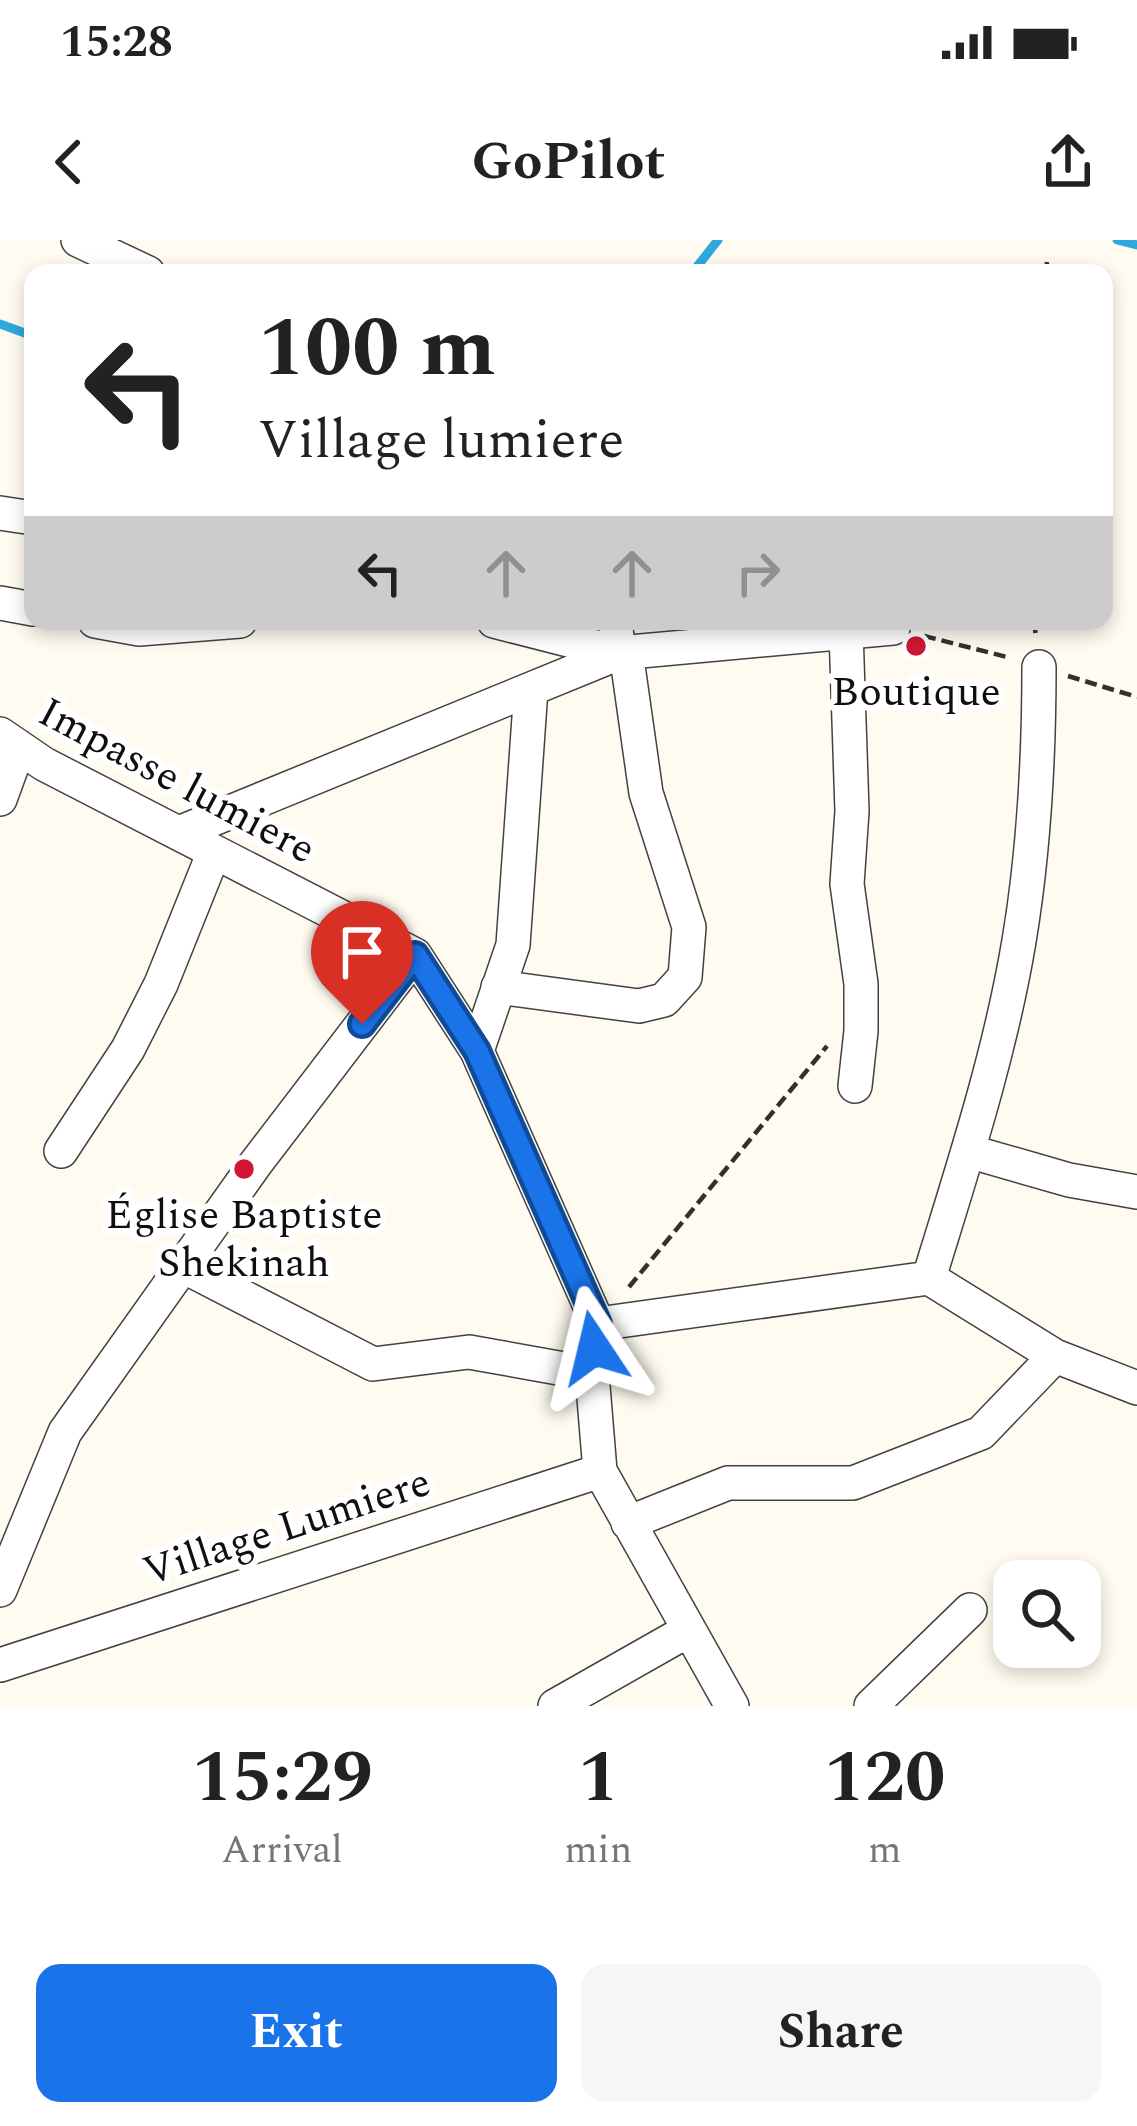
<!DOCTYPE html>
<meta charset="utf-8">
<style>
body{margin:0;font-family:Spectral,serif;background:#f6f6f6;color:#222;height:100vh;display:flex;flex-direction:column;font-size:45px;white-space:nowrap}
*{box-sizing:border-box;margin:0}
p{font-size:39px;color:#767676}
.icon{flex:none;width:66px;height:66px;fill:none;stroke:currentColor;stroke-width:2;stroke-linecap:round;stroke-linejoin:round}
.map{position:relative;height:1466px;overflow:hidden}
.sheet{display:flex;flex-direction:column;background:#fff;flex:1}
.sheet>*{flex:none}
.hud{position:absolute;left:24px;top:24px;width:1089px;height:366px;border-radius:24px;box-shadow:0 6px 18px #0003;background:#fff;color:#222;overflow:hidden}
.tools{position:absolute;left:993px;top:1320px;display:grid;gap:24px}
.tools a{display:grid;place-items:center;width:108px;height:108px;border-radius:24px;background:#fff;box-shadow:0 6px 18px #0003;font-size:60px}
.pin{position:absolute;display:grid;place-items:center;width:102px;height:102px;color:#fff;margin:-123px -51px;border-radius:50% 50% 50% 0;rotate:-45deg;box-shadow:0 0 12px #0007}
.pin .icon{rotate:45deg}
.me{position:absolute;width:132px;margin:-66px;rotate:350deg;stroke-linejoin:round;filter:drop-shadow(0 0 9px #0008)}
.turn{display:flex;align-items:center;gap:42px;height:252px;padding:0 36px;font-size:54px}
.turn .icon{width:156px;height:156px;stroke-width:2.5}
.turn b{display:block;font-size:84px;line-height:102px}
.lanes{display:flex;align-items:center;height:114px;padding:0 36px;background:#0003;justify-content:center;gap:60px;direction:ltr}
.lanes .off{opacity:.35}
.eta{display:flex;justify-content:space-evenly;align-items:center;height:204px;text-align:center}
.eta b{font-size:72px;font-weight:700;line-height:84px}
.primary-button{display:flex;gap:24px;margin-top:auto;padding:24px 36px}
.primary-button a{flex:1;height:138px;border-radius:24px;background:#1a73e8;color:#fff;font-size:48px;font-weight:700;line-height:138px;text-align:center}
.primary-button a+a{background:#f6f6f6;color:#222}
.status{display:flex;justify-content:space-between;align-items:center;height:84px;padding:0 60px;background:#fff;direction:ltr}
.status svg{height:33px;fill:currentColor}
header{display:flex;justify-content:space-between;align-items:center;height:156px;padding:0 36px;background:#fff;font-size:54px;font-weight:700}
.map>svg:first-child{display:block}
.lines{fill:none;stroke-linecap:round;stroke-linejoin:round}
.stream{stroke:#2ea9dc;stroke-width:9}
.minor-casing{stroke:#424242;stroke-width:36}
.path{stroke:#313131;stroke-width:4.5;stroke-dasharray:12 6;stroke-linecap:butt}
.minor{stroke:#fff;stroke-width:33}
.route-casing{stroke:#114b97;stroke-width:30}
.route{stroke:#1a73e8;stroke-width:21}
.poi-dot{fill:#cf1733;stroke:#fff;stroke-width:4.5}
.labels{text-anchor:middle;stroke-width:12;stroke-linejoin:round;paint-order:stroke}
.poi-label{font-size:42px;fill:#0f0f0f;stroke:#fff}
.street-label{font-size:42px;fill:#0f0f0f;stroke:#fff}
</style>
<div class="status"><b>15:28</b><svg viewBox="0 0 49 12"><path d="M0 12V9h3v3zM5 12V6h3v6zM10 12V3h3v9zM15 12V0h3v12zM26 1h20v11H26zM47 4h2v5h-2z"/></svg></div>
<header><svg class="icon" aria-label="back" viewBox="0 0 24 24"><path d="M15 5l-7 7 7 7"/></svg>GoPilot<svg class="icon" aria-label="share" viewBox="0 0 24 24"><path d="M12 15V3M7 8l5-5 5 5M5 13v7h14v-7"/></svg></header>
<div class="map">
<svg width="1137" height="1466" viewBox="0 0 1137 1466">
<rect width="100%" height="100%" fill="#fffbf1"/>
<g class="lines">
<!-- stream -->
<path class="stream" d="M1117 0 1137 5
M692 33 718 0
M0 84 33 96"/>
<!-- minor casing -->
<g class="minor-casing">
<path id="minor" d="M78 0 148 33
M0 273 33 278
M0 363 33 369
M95 381 139 389 240 381
M615 381 619 413 893 388
M846 391 852 571 847 644 861 744V791L855 846
M0 494 44 524 415 715 477 811 598 1084 929 1038 1055 1116
M0 559 19 507
M179 593 619 413 494 381
M498 747 639 766 664 760 685 737 689 687 646 553 626 412
M477 811 513 705 531 449
M61 911 128 809 161 744 214 612
M968 911 1069 940 1137 952
M183 1026 373 1124 469 1112 592 1134
M929 1038C963 927 1000 815 1019 701 1034 611 1039 518 1039 427
M598 1084 592 1134 600 1231 732 1466
M628 1283 728 1243H853L981 1193 1055 1116 1137 1148
M0 1350 65 1192 256 923 415 715
M0 1425 600 1231
M555 1466 689 1390
M871 1466 970 1370"/>
</g>
<!-- path -->
<path class="path" d="M1046 33 1047 22
M1034 381 1036 397
M924 396 1011 418
M1068 436 1137 457
M629 1047 827 806"/>
<!-- minor -->
<use href="#minor" class="minor"/>
</g>
<g class="lines">
<!-- route casing -->
<g class="route-casing">
<path id="route" d="M362 784 415 715 477 811 598 1084 594 1108"/>
</g>
<!-- route -->
<use href="#route" class="route"/>
</g>
<!-- markers -->
<g class="poi-dot">
<circle cx="916" cy="406" r="12"/>
<circle cx="244" cy="929" r="12"/>
</g>
<g class="labels">
<!-- poi labels -->
<g class="poi-label">
<text x="916" y="465">Boutique</text>
<text x="244" y="988">Église Baptiste<tspan x="244" dy="48">Shekinah</tspan></text>
</g>
<!-- street labels -->
<g class="street-label">
<text transform="translate(178 539) rotate(28)" y="15">Impasse lumiere</text>
<text transform="translate(286 1285) rotate(-18)" y="15">Village Lumiere</text>
</g>
</g>
</svg>
<div class="tools">
<a><svg class="icon" aria-label="search" viewBox="0 0 24 24"><circle cx="10" cy="10" r="6"/><path d="M15 15l6 6"/></svg></a>
</div>
<div class="pin" style="left:362px;top:784px;background:#d93025"><svg class="icon" aria-label="arrive" viewBox="0 0 24 24"><path d="M6 21V4h12l-3 4 3 4H6"/></svg></div>
<svg class="me" style="left:594px;top:1108px" viewBox="-20 -20 40 40"><path d="M0-17L14 15 0 8-14 15z" fill="#1a73e8" stroke="#fff" stroke-width="4"/></svg>
<div class="hud">
<div class="turn"><svg class="icon" aria-label="left" viewBox="0 0 24 24"><path d="M17 20v-9H6M10 6l-5 5 5 5"/></svg><div><b>100 m</b>Village lumiere</div></div>
<div class="lanes"><svg class="icon" aria-label="left" viewBox="0 0 24 24"><path d="M17 20v-9H6M10 6l-5 5 5 5"/></svg><svg class="icon off" aria-label="ahead" viewBox="0 0 24 24"><path d="M12 20V5M6 11l6-6 6 6"/></svg><svg class="icon off" aria-label="ahead" viewBox="0 0 24 24"><path d="M12 20V5M6 11l6-6 6 6"/></svg><svg class="icon off" aria-label="right" viewBox="0 0 24 24"><path d="M7 20v-9h11M14 6l5 5-5 5"/></svg></div>
</div>
</div>
<section class="sheet">
<div class="eta">
<div><b>15:29</b><p>Arrival</p></div>
<div><b>1</b><p>min</p></div>
<div><b>120</b><p>m</p></div>
</div>
<div class="primary-button"><a>Exit</a><a>Share</a></div>
</section>
